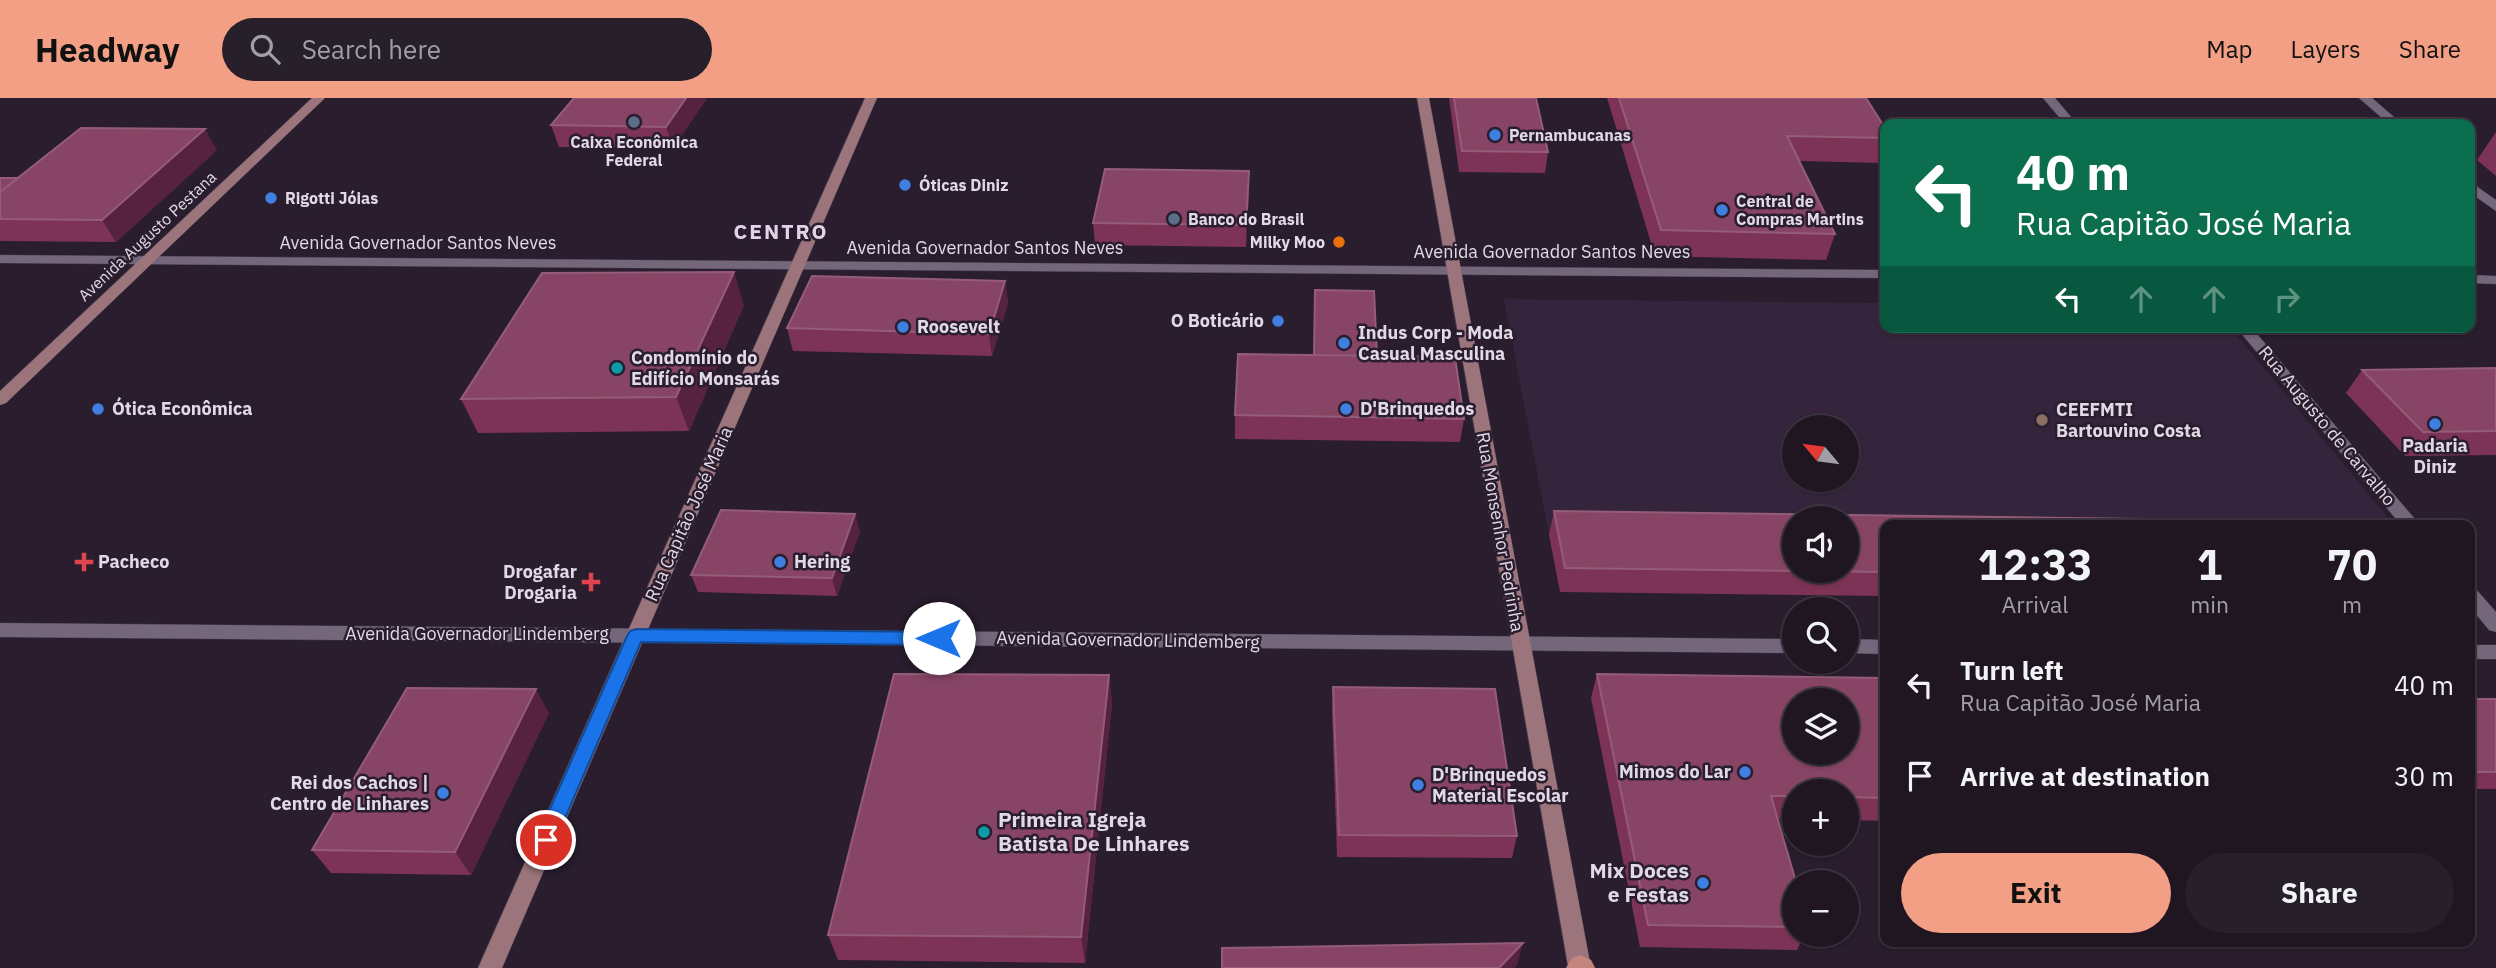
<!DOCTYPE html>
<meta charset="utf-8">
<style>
body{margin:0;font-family:"IBM Plex Sans",sans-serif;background:#271f2a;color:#f1f3f6;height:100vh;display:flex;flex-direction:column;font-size:26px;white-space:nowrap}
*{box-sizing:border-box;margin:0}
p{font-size:23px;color:#a19fa5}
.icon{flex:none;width:38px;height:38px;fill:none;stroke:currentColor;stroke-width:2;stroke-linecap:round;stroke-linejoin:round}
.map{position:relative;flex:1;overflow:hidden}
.details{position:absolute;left:1880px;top:422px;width:595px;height:427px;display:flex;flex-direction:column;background:#1f1622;border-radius:14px;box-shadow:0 2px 5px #0004,0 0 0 2px #3c3540}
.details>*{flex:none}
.top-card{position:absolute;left:1880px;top:21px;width:595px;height:214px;border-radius:14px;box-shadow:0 2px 5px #0004,0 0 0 2px #3c3540;background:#0b6e4f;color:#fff;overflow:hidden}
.needle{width:46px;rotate:299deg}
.controls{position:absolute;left:1782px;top:317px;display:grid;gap:14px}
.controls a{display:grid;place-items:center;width:77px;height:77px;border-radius:50%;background:#1f1622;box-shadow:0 2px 5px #0004,0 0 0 2px #3c3540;font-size:35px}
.pin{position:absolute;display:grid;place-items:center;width:60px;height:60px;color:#fff;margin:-30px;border:4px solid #fff;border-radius:50%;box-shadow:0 2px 7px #0007}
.me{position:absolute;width:77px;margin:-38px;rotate:270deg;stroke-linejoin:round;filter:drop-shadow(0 0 5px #0008)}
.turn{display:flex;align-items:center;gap:24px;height:147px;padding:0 21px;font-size:32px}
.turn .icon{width:91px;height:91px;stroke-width:2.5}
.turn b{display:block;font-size:49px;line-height:60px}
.lanes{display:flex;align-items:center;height:66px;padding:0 21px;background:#0003;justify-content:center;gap:35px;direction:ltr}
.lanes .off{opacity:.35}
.eta{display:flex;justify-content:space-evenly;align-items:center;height:119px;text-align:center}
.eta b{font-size:42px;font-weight:700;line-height:49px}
.cta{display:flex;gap:14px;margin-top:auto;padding:14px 21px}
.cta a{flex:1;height:80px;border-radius:42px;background:#f39f85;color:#111;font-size:28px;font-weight:700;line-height:80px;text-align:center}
.cta a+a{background:#271f2a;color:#f1f3f6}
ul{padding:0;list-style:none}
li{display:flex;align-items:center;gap:21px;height:91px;padding:0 21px}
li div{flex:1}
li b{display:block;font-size:26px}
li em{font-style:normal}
header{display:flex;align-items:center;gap:42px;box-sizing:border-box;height:98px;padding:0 35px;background:#f39f85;color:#111}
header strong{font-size:33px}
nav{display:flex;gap:38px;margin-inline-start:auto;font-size:24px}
.search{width:490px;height:63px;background:#271f2a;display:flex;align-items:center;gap:18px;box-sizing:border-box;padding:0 24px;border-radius:38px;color:#a19fa5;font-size:26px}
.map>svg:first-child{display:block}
.built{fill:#35253c;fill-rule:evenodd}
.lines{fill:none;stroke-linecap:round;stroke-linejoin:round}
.street-casing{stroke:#443948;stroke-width:1}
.secondary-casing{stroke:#443948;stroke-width:1}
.primary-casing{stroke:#443948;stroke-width:1}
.street{fill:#74667b;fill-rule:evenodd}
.secondary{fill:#9c757c;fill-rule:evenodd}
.primary{fill:#c3857e;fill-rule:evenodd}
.wall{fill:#7c3356}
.shaded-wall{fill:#56223f}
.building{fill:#874465;stroke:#955c79;stroke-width:2;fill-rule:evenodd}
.route{fill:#1a73e8;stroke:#114b97;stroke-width:2}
.service-dot{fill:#5c6f8a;stroke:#291d2e;stroke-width:2.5}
.shop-dot{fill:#3f7fe0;stroke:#291d2e;stroke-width:2.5}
.food-dot{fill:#e8710a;stroke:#291d2e;stroke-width:2.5}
.culture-dot{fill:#0f9aa8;stroke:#291d2e;stroke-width:2.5}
.education-dot{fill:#8d6e63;stroke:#291d2e;stroke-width:2.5}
.health-dot{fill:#e0444e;stroke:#291d2e;stroke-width:2.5}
.labels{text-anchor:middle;stroke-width:5;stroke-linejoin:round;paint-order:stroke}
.far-poi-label{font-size:16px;font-weight:bold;fill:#e1d9e5;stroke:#291d2e;text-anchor:start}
.far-street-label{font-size:16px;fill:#e1d9e5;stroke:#291d2e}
.street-label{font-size:18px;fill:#e1d9e5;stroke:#291d2e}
.poi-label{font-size:18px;font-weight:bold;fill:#e1d9e5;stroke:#291d2e;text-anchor:start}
.far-district-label{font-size:21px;font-weight:bold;letter-spacing:2px;fill:#e3d3ea;stroke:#291d2e}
.near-poi-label{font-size:21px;font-weight:bold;fill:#e1d9e5;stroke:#291d2e;text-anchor:start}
</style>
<header>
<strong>Headway</strong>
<div class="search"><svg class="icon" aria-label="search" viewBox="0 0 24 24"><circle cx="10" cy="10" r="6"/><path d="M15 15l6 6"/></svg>Search here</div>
<nav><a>Map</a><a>Layers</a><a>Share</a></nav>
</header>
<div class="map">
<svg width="2496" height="870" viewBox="0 0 2496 870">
<rect width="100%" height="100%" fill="#291d2e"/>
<!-- built -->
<path class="built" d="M1504 201 1885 205V229H2230L2394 427H1885L1846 420H1794V440L1549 437ZM1794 329H1846V382H1794Z"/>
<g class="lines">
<!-- street casing -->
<g class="street-casing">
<path id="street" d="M2043 0H2055L2077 26H2065Z
M2359 0H2372L2402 26H2389Z
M2469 83 2496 102V113L2469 94Z
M0 157 1885 172V180L0 165Z
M2469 177 2496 178V186L2469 185Z
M2236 229H2251L2420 427H2401Z
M2469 488 2475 490 2496 514V534L2489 532 2469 508Z
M0 525 1794 541V555L0 539Z
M1846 541 1885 542V556L1846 555Z
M2469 547H2496V561H2469Z"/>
</g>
<!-- secondary casing -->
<g class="secondary-casing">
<path id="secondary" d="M312 0H325L6 305 0 307V293Z
M865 0H877L502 870H478Z
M1417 0H1429L1591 870 1568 868Z"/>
</g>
<!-- primary casing -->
<g class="primary-casing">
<path id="primary" d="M1580 857 1591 862 1595 870H1566L1572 860Z"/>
</g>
<!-- street -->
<use href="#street" class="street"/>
<!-- secondary -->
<use href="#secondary" class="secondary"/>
<!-- primary -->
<use href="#primary" class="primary"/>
</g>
<!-- wall -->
<path class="wall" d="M574 0H707L673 50 559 49 551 27Z
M1449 0H1536L1548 54 1545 75 1459 74Z
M1607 0H1866L1885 30V56L1882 65 1800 63 1835 136 1826 162 1655 158Z
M2496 34V78L2477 62Z
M217 52 116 144 0 143V80H18Z
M1249 73V95L1246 149 1095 147 1093 125Z
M1005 183 1008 205 992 258 793 253 787 230Z
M1315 192 1377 258 1464 321 1460 344 1235 341V317L1314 257Z
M744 207 689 333 478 335 461 301Z
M2496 270V357L2405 358 2346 295 2362 272Z
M1554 413 1885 427V498L1560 494 1549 437Z
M860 433 837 498 698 494 691 477Z
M1597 576 1885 580V723L1846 722V693H1794V722L1778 721 1794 784V836H1805L1797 852 1640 849 1591 600Z
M1109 577 1112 605 1085 865 838 862 828 837Z
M1333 589 1517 738 1512 760 1337 759 1332 613Z
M2469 601H2496V691H2469Z
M549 615 471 777 331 775 312 752Z"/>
<!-- shaded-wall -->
<path class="shaded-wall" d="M686 0H707L673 50 666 29Z
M205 31 217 52 116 144 102 122Z
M1249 73V95L1246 149V127Z
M734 174 744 207 689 333 676 299Z
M1005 183 1008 205 992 258 989 236Z
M855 416 860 433 837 498 832 480Z
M1109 577 1112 605 1085 865 1081 839Z
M536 591 549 615 471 777 455 754Z
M1523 845 1517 867 1514 870H1499Z"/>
<!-- building -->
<path class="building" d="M574 0H686L666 29 551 27Z
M1454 0H1536L1548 54 1462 53Z
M1619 0H1866L1885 30V40L1787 38 1835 136 1661 132Z
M81 30 205 31 102 122 0 121V94Z
M1105 71 1249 73 1246 127 1093 125Z
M0 80H18L0 94Z
M734 174 676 299 461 301 542 175Z
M812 178 1005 183 989 236 787 230Z
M1315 192 1374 193 1377 258 1314 257Z
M1238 256 1455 259 1464 321 1235 317Z
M2496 270V333L2423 334 2362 272Z
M721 412 855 416 832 480 691 477Z
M1554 413 2144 421 2148 427H1885V474L1565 470ZM1794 420H1846V472H1794Z
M894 576 1109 577 1081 839 828 837Z
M1597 576 1885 580V700L1846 699V693H1794V698H1771L1796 784H1794V829L1648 827ZM1794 602H1846V654H1794Z
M1333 589 1495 591 1517 738 1339 737Z
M407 590 536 591 455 754 312 752Z
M2469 601H2496V674H2469Z
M1523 845 1499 870H1222V850Z"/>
<!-- route -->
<path class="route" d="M636 531 939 534 945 536 948 540 945 545 939 547 641 544 553 748 546 751 539 748 536 742 627 538 630 533Z"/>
<!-- markers -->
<g class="service-dot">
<circle cx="634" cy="24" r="7"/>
<circle cx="1174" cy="121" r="7"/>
</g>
<g class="shop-dot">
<circle cx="1495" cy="37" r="7"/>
<circle cx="905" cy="87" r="7"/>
<circle cx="271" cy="100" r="7"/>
<circle cx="1722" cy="112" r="7"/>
<circle cx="1278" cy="223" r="7"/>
<circle cx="903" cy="229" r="7"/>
<circle cx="1344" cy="245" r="7"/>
<circle cx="98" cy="311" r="7"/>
<circle cx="1346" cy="311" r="7"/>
<circle cx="2435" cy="326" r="7"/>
<circle cx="780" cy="464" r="7"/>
<circle cx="1745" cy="674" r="7"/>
<circle cx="1418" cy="687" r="7"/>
<circle cx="443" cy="695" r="7"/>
<circle cx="1703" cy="785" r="7"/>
</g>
<circle class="food-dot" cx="1339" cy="144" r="7"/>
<g class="culture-dot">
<circle cx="617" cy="270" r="7"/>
<circle cx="984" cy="734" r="7"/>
</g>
<circle class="education-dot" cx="2042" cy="322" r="7"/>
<g class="health-dot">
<path d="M80.5 453.5h7v7h7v7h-7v7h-7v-7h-7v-7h7z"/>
<path d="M587.5 473.5h7v7h7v7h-7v7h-7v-7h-7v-7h7z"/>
</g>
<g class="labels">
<!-- far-poi labels -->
<g class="far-poi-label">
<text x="1509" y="43">Pernambucanas</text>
<text x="634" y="50" text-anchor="middle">Caixa Econômica<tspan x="634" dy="18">Federal</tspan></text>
<text x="919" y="93">Óticas Diniz</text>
<text x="285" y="106">Rigotti Jóias</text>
<text x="1736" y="109">Central de<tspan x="1736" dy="18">Compras Martins</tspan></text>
<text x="1188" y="127">Banco do Brasil</text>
<text x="1325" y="150" text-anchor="end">Milky Moo</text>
</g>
<!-- far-street labels -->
<g class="far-street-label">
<text transform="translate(147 138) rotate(-43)" y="6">Avenida Augusto Pestana</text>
</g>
<!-- street labels -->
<g class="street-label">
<text x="418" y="151">Avenida Governador Santos Neves</text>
<text x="985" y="156">Avenida Governador Santos Neves</text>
<text x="1552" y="160">Avenida Governador Santos Neves</text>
<text transform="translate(2327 328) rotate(50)" y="6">Rua Augusto de Carvalho</text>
<text transform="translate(689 416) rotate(-66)" y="6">Rua Capitão José Maria</text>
<text transform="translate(1500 434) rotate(80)" y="6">Rua Monsenhor Pedrinha</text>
<text x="477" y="542">Avenida Governador Lindemberg</text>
<text transform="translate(1128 542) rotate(1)" y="6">Avenida Governador Lindemberg</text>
</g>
<!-- poi labels -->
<g class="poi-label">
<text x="1264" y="229" text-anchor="end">O Boticário</text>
<text x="917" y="235">Roosevelt</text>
<text x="1358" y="241">Indus Corp - Moda<tspan x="1358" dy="21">Casual Masculina</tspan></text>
<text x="631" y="266">Condomínio do<tspan x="631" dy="21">Edifício Monsarás</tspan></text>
<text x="112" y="317">Ótica Econômica</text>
<text x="1360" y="317">D'Brinquedos</text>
<text x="2056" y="318">CEEFMTI<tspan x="2056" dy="21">Bartouvino Costa</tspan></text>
<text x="2435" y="354" text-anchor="middle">Padaria<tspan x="2435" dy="21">Diniz</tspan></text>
<text x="98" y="470">Pacheco</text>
<text x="794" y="470">Hering</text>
<text x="577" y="480" text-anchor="end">Drogafar<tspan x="577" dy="21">Drogaria</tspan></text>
<text x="1731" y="680" text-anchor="end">Mimos do Lar</text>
<text x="1432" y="683">D'Brinquedos<tspan x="1432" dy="21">Material Escolar</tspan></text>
<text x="429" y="691" text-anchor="end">Rei dos Cachos |<tspan x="429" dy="21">Centro de Linhares</tspan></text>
</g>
<!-- far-district labels -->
<g class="far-district-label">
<text x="781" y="141">CENTRO</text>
</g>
<!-- near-poi labels -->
<g class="near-poi-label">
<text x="998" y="729">Primeira Igreja<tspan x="998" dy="24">Batista De Linhares</tspan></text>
<text x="1689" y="780" text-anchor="end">Mix Doces<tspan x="1689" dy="24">e Festas</tspan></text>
</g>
</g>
</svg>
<div class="controls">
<a><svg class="needle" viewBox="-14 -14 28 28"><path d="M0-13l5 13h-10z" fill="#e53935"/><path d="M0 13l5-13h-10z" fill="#a19fa5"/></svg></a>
<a><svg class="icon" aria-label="sound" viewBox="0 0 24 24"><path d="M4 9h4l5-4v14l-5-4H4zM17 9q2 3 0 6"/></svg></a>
<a><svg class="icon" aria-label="search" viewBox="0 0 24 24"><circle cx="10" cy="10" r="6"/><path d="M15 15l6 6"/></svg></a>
<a><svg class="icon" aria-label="layers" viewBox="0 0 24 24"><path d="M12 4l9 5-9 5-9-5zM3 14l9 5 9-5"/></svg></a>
<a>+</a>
<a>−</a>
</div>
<div class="pin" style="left:546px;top:742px;background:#d93025"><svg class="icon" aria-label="arrive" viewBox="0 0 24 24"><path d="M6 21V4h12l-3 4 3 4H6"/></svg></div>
<svg class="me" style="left:939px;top:540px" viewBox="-20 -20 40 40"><circle r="19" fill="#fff"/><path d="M0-13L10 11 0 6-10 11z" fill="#1a73e8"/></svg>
<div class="top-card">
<div class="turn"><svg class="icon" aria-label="left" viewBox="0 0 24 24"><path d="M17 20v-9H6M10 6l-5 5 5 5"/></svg><div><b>40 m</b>Rua Capitão José Maria</div></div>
<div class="lanes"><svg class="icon" aria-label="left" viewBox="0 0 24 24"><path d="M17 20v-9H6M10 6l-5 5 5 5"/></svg><svg class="icon off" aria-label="ahead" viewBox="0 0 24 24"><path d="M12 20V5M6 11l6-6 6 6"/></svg><svg class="icon off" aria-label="ahead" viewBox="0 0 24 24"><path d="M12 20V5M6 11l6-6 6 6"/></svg><svg class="icon off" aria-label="right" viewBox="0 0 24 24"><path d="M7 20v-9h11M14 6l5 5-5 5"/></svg></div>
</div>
<section class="details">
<div class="eta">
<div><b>12:33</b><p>Arrival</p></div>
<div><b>1</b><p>min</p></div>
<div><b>70</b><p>m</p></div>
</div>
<ul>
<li><svg class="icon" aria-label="left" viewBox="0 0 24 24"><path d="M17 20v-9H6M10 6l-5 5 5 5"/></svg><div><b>Turn left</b><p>Rua Capitão José Maria</p></div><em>40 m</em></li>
<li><svg class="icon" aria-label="arrive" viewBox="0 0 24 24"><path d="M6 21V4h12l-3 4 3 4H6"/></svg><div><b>Arrive at destination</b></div><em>30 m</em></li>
</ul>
<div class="cta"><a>Exit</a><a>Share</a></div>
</section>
</div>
